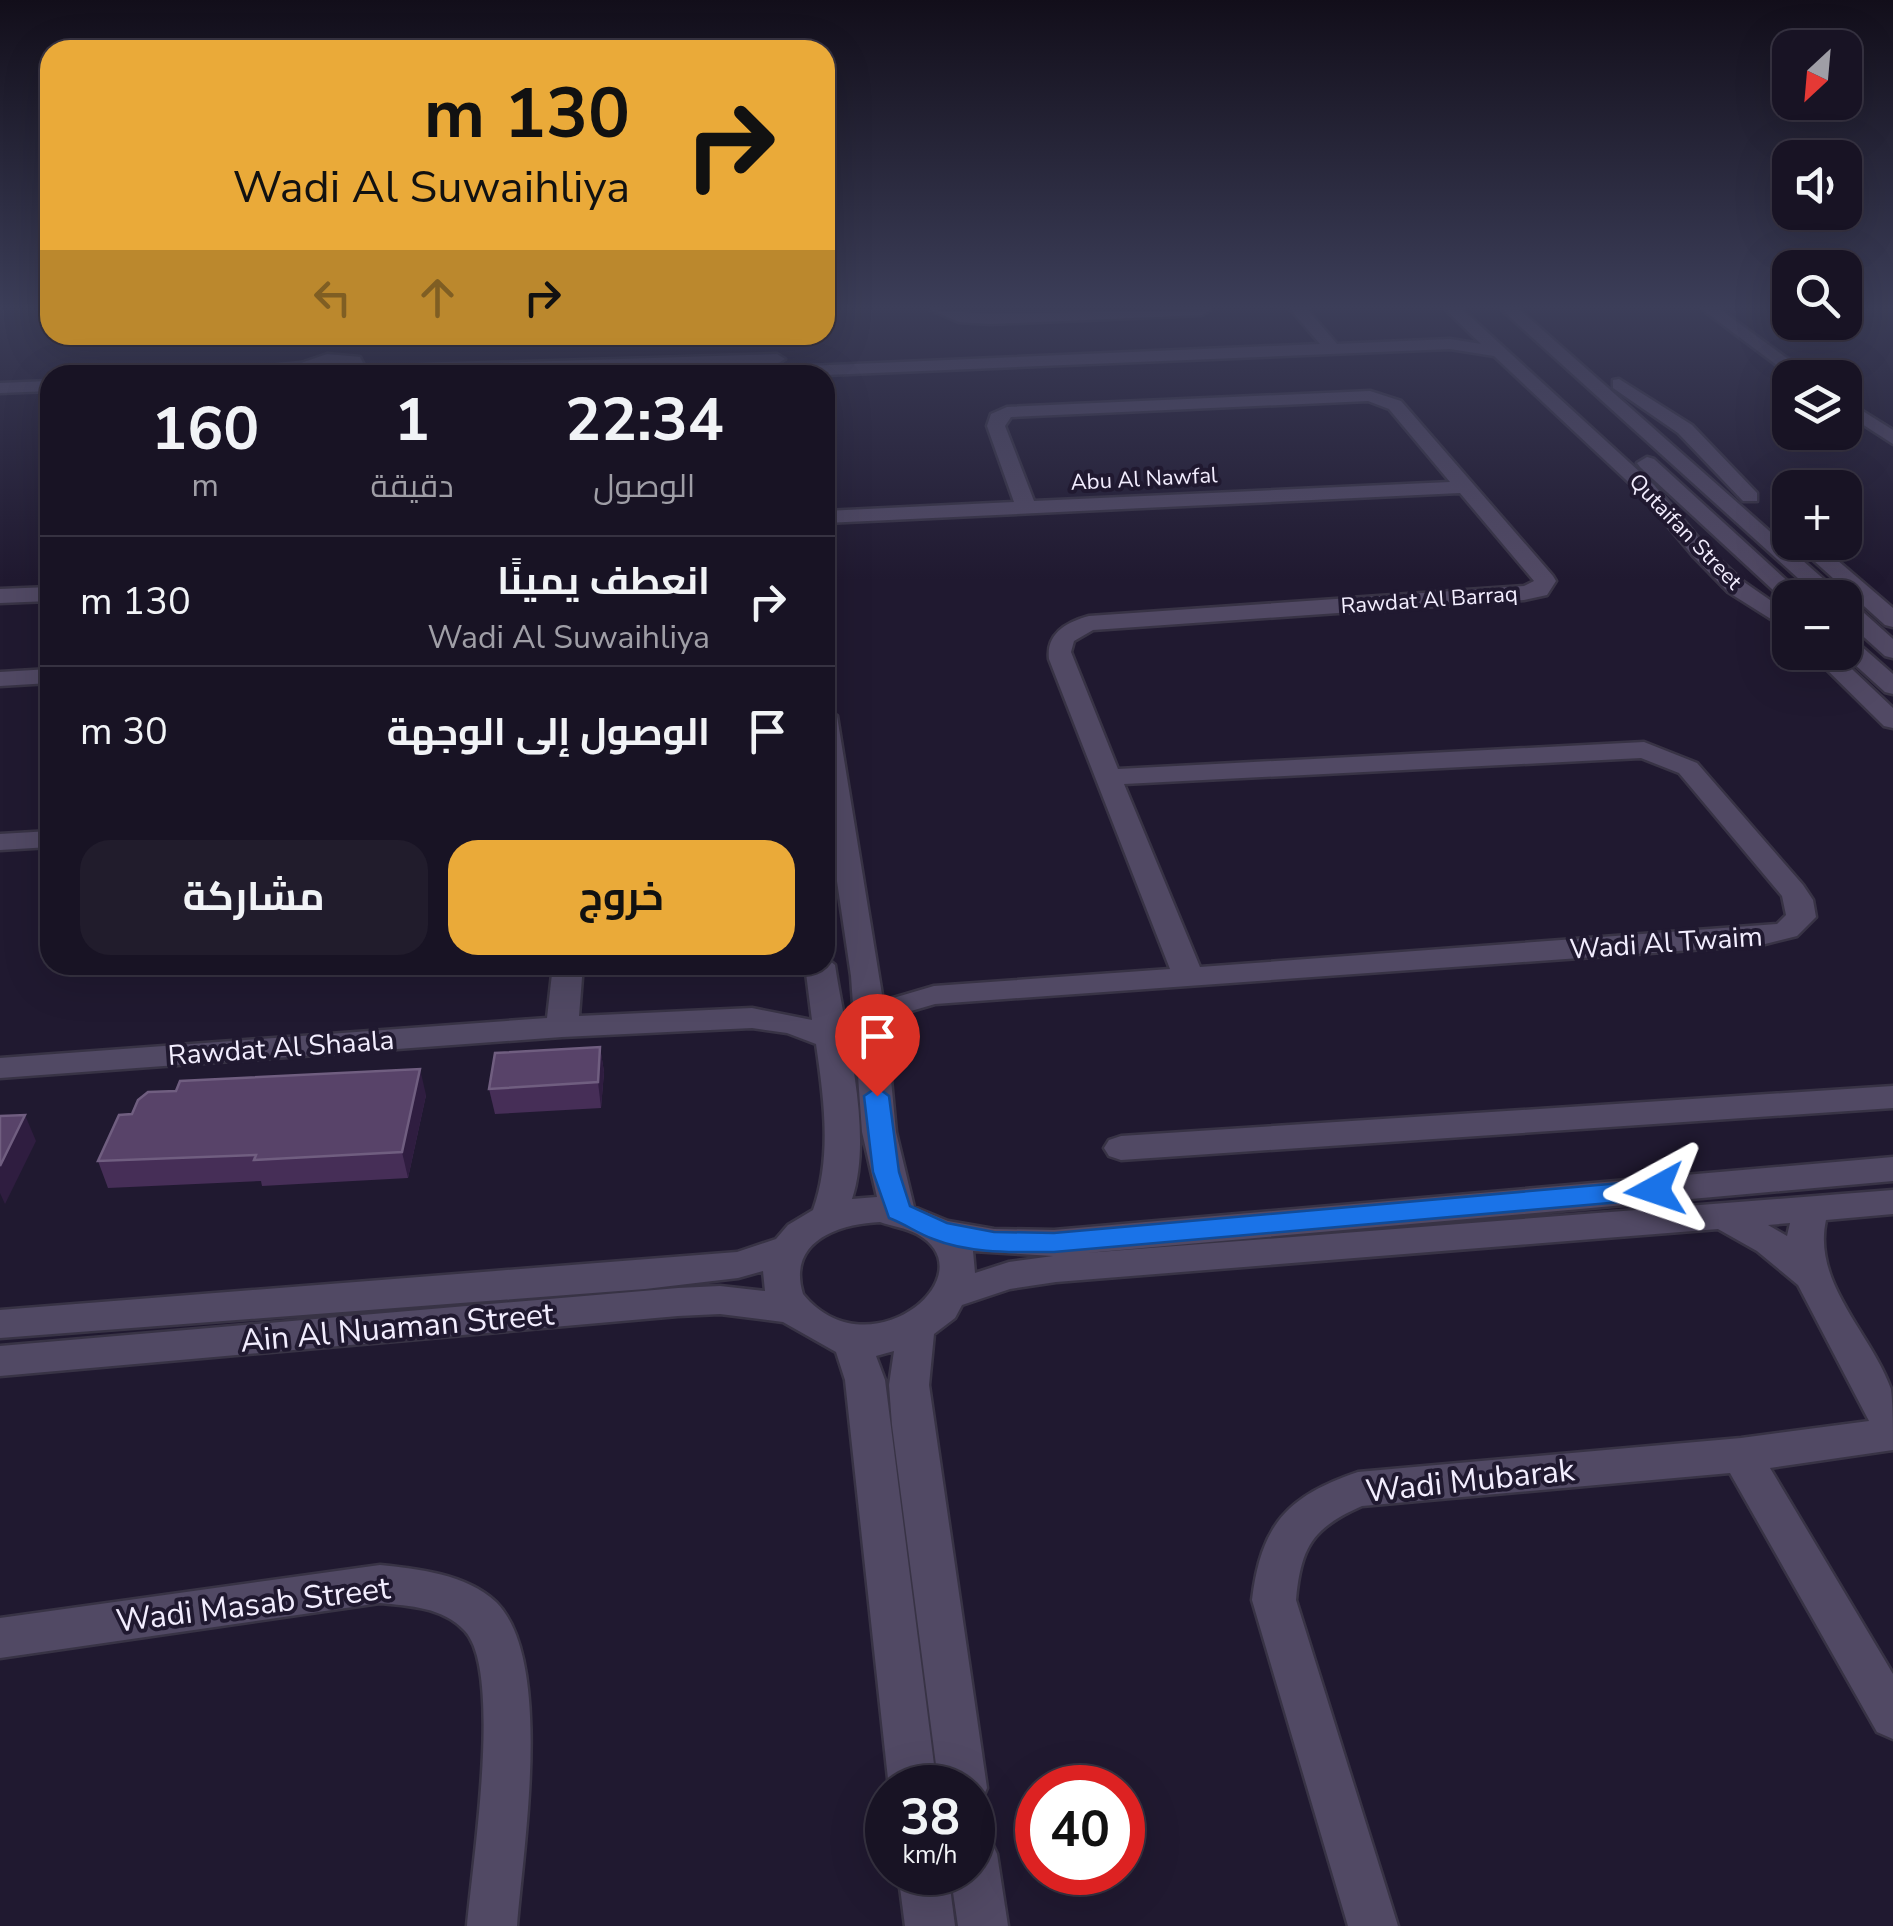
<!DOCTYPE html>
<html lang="ar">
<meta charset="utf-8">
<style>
body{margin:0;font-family:"Nunito Sans",Cairo,sans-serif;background:#211c2c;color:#f1f3f6;direction:rtl;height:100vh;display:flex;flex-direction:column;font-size:38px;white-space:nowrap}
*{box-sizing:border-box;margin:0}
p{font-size:32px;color:#9f9ea6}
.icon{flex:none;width:55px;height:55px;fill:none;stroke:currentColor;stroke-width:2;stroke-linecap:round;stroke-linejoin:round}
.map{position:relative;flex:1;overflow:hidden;direction:ltr}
.details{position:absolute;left:40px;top:365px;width:795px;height:610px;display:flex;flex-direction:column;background:#181324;border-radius:30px;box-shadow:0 10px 40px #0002,0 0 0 2px #363241;direction:rtl}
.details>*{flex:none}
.guide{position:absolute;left:40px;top:40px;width:795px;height:305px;border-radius:30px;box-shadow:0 10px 40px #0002,0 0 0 2px #363241;direction:rtl;background:#eaaa39;color:#111;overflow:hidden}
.needle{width:65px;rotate:206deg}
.fabs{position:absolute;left:1772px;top:30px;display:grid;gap:20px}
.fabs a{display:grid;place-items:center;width:90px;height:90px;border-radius:20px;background:#181324;box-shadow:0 10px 40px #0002,0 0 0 2px #363241;font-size:50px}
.speed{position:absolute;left:865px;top:1765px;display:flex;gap:20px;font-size:50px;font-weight:700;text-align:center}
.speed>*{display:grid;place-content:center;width:130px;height:130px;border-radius:50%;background:#181324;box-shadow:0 10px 40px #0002,0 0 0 2px #363241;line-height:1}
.speed small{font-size:25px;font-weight:400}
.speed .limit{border:15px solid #d22;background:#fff;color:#111}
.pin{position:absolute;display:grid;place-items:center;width:85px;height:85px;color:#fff;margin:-102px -42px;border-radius:50% 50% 50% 0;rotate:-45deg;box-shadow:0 0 10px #0007}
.pin .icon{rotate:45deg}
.me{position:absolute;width:110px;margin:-55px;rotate:265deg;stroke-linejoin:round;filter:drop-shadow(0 0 8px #0008)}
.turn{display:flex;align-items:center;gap:35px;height:210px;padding:0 40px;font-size:45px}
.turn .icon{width:130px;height:130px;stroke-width:2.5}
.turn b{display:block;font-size:70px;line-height:85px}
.lanes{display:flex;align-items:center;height:95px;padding:0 40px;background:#0003;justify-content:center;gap:50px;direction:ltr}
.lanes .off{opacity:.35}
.eta{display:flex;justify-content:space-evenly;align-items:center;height:170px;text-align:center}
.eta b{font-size:60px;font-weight:700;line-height:70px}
.primary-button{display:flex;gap:20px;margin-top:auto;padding:20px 40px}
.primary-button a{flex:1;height:115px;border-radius:30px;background:#eaaa39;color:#111;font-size:40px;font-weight:700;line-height:115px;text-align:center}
.primary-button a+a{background:#211c2c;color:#f1f3f6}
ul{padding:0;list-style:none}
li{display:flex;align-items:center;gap:30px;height:130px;padding:0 40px;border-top:2px solid #363241}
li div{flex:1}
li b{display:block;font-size:38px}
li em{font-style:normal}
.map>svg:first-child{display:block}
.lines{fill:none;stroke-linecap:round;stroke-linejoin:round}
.minor-casing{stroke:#383345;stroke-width:5}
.minor{fill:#514964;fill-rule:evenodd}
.wall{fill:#462e57}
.shaded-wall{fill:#2f1d40}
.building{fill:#584369;stroke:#705e80;stroke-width:2.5}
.route{fill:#1a73e8;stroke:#114b97;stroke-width:2.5}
.labels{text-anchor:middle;stroke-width:8;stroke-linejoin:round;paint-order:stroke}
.far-street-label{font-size:22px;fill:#f2edfe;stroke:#201930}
.street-label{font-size:28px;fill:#f2edfe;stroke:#201930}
.near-street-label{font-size:32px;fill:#f2edfe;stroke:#201930}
</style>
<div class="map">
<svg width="1893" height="1926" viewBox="0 0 1893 1926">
<rect width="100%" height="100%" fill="#201930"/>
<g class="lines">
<!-- minor casing -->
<g class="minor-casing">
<g id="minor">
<polygon points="931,310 991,314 1210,310 1202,315 991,324 959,322"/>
<polygon points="1291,310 1308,310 1337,344 1450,339 1481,344 1446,310 1463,310 1654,485 1707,548 1744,582 1790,614 1790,631 1728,592 1693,556 1640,493 1494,356 1450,349 825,375 752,373 761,368 1320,344"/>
<polygon points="1502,310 1520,310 1845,598 1820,598"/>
<polygon points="1703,310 1721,310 1814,378 1794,378"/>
<polygon points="327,354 360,357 365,367 777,354 785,359 777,364 339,375 347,366 329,364 316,369 321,375 221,375 230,370 301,363"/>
<polygon points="1619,379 1692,425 1757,493 1757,501 1743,501 1678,433 1613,388 1613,380"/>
<polygon points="50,381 50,391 0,393 0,383"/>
<path d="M1370,391l31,10 152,175 3,5 -9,14 -23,5 -431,30 -19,11 -3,11 47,117 526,-27 53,21 106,122 10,15 3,17 -19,19 -36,9 -826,59 -24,7 -25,16 10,105 18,75 34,14 46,8 60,1 839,-73v24l-807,72 807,-63v24l-67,6c-14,63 45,113 65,169 2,17 2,43 2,61l-123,18 123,206v65l-16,-7 -147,-259 -368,33c-50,22 -61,41 -66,94l102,326h-50l-96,-326c9,-75 35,-104 106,-128l383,-34 128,-17 -71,-136 -41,-34 -39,-22 -662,53 -46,7 -48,16 -7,13 -21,16 -5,51 58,403 -7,16 -8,3v-19h-33l-47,-363 -3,-40 5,-34 -18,5 9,24 52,408h-48l-44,-408 -9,-28 -53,-30 -63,-8 -42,2 -678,60v-30l678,-58 42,-2 45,5 -2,-20 -25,7 -93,11 -645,49v-28l737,-58 39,-13 12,-14 25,-15c19,-53 11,-111 3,-166l-29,-11 -35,-5 -190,9 -562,41v-20l547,-40 6,-53h30l-4,51 173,-8 60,12 -7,-55h20v-8l10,8c10,69 39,167 17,234l25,-2 -15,-65 -11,-156 -26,-176v-91l12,7 46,285 51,-15 236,-17 -121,-310c-3,-26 18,-37 40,-43l435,-30 10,-5 -74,-88 -635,30v-12l189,-9 -27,-76 4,-12 16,-7zM1368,401l21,8 61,73 -416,19 -29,-75 6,-9zM1641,758l38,15 103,123 4,19 -9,9 -577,43 -76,-183zM880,1222c11,4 26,6 37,12 73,40 -48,141 -114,60 -16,-52 34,-70 77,-72zM1790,1223l-3,13 -19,-11zM973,1251l80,5 -44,6 -34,11z"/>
<polygon points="1845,400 1893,430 1893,444 1845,413"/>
<polygon points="1647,457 1654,459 1806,598 1790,598 1787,603 1640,467 1637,463"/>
<polygon points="1793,542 1816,542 1893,608 1893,627 1885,625"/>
<polygon points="50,587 50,601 0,603 0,589"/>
<polygon points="1845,601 1853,603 1893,639 1893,658 1885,656 1845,620"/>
<polygon points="1845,637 1853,639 1893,674 1893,694 1885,692 1841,652 1845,652"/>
<polygon points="1809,652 1834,652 1893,708 1893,728 1884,726"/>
<polygon points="50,669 50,683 0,686 0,672"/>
<polygon points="50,831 50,847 0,850 0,834"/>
<polygon points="1893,1086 1893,1108 1121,1160 1109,1156 1104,1148 1109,1140 1121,1136"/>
<path d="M380,1565c38,4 86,9 116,37 58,58 27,246 21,324h-50c5,-59 36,-254 -2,-295 -22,-24 -55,-25 -85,-28l-380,55v-40z"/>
<polygon points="972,1830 989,1837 997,1854 1008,1926 958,1926 950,1872 972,1872"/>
<polygon points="898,1872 948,1872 955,1926 905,1926"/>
</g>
</g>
<!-- minor -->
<use href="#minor" class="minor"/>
</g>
<!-- wall -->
<g class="wall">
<polygon points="600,1047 604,1072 601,1108 495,1114 489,1089"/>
<polygon points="176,1091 426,1095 408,1178 262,1186 261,1181 108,1188 98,1161 132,1114"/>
</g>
<!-- shaded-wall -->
<g class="shaded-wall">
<polygon points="600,1047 604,1072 601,1108 598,1082"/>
<polygon points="420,1069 426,1095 408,1178 402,1152"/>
<polygon points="25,1115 36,1141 5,1204 0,1193 0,1166"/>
</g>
<!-- building -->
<g class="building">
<polygon points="600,1047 598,1082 489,1089 495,1053"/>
<polygon points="420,1069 402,1152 254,1160 256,1155 98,1161 119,1115 132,1114 138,1100 148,1092 176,1091 180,1081"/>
<polygon points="25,1115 0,1166 0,1116"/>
</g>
<!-- sky -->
<linearGradient id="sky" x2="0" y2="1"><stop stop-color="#120e1a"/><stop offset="0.53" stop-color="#3c3e59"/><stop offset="1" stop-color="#3c3e59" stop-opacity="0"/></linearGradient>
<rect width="1893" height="580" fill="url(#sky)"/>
<!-- route -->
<path class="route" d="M877,1087l12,9 10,76 11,34 37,17 47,9 60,1 601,-53 9,3 4,7 -4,6 -9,3 -601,53c-39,0 -84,2 -121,-13 -16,-6 -28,-15 -44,-21l-16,-46 -9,-76z"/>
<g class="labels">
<!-- far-street labels -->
<g class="far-street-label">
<text transform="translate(1144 478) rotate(-3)" y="8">Abu Al Nawfal</text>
<text transform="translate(1686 531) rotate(46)" y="8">Qutaifan Street</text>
<text transform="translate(1429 599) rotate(-4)" y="8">Rawdat Al Barraq</text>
</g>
<!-- street labels -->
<g class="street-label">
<text transform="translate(1666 942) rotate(-4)" y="10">Wadi Al Twaim</text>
<text transform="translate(281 1047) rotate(-4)" y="10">Rawdat Al Shaala</text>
</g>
<!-- near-street labels -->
<g class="near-street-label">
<text transform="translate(397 1327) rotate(-5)" y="11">Ain Al Nuaman Street</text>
<text transform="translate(1470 1480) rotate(-6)" y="11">Wadi Mubarak</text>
<text transform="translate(253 1604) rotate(-7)" y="11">Wadi Masab Street</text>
</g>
</g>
</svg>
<div class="fabs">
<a><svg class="needle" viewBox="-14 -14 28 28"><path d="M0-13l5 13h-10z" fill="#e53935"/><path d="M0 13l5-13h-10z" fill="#9f9ea6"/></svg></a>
<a><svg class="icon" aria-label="sound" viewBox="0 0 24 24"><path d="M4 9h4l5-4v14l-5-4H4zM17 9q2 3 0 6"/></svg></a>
<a><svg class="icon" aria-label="search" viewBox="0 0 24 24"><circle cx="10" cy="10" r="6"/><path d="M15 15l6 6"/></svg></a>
<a><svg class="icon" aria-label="layers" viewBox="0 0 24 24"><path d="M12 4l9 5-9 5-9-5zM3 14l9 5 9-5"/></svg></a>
<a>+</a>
<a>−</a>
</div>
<div class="speed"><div>38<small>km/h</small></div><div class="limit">40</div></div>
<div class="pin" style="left:877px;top:1096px;background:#d93025"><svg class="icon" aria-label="arrive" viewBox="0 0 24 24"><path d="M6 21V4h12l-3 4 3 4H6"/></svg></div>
<svg class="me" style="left:1655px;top:1190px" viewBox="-20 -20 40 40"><path d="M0-17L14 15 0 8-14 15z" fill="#1a73e8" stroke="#fff" stroke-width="4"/></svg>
<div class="guide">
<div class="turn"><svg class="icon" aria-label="right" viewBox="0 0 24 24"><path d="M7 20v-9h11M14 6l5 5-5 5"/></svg><div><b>130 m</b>Wadi Al Suwaihliya</div></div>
<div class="lanes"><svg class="icon off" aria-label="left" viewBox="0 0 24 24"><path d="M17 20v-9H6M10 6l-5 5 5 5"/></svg><svg class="icon off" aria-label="ahead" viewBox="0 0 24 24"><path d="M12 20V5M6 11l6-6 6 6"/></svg><svg class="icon" aria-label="right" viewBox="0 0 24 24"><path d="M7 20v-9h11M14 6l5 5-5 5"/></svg></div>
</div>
<section class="details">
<div class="eta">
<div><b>22:34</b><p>الوصول</p></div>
<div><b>1</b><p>دقيقة</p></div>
<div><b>160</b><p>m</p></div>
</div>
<ul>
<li><svg class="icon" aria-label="right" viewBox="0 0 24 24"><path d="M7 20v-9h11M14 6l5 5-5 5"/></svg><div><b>انعطف يمينًا</b><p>Wadi Al Suwaihliya</p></div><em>130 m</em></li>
<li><svg class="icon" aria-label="arrive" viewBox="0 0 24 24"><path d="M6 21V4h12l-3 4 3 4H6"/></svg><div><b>الوصول إلى الوجهة</b></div><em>30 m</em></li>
</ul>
<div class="primary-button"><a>خروج</a><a>مشاركة</a></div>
</section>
</div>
